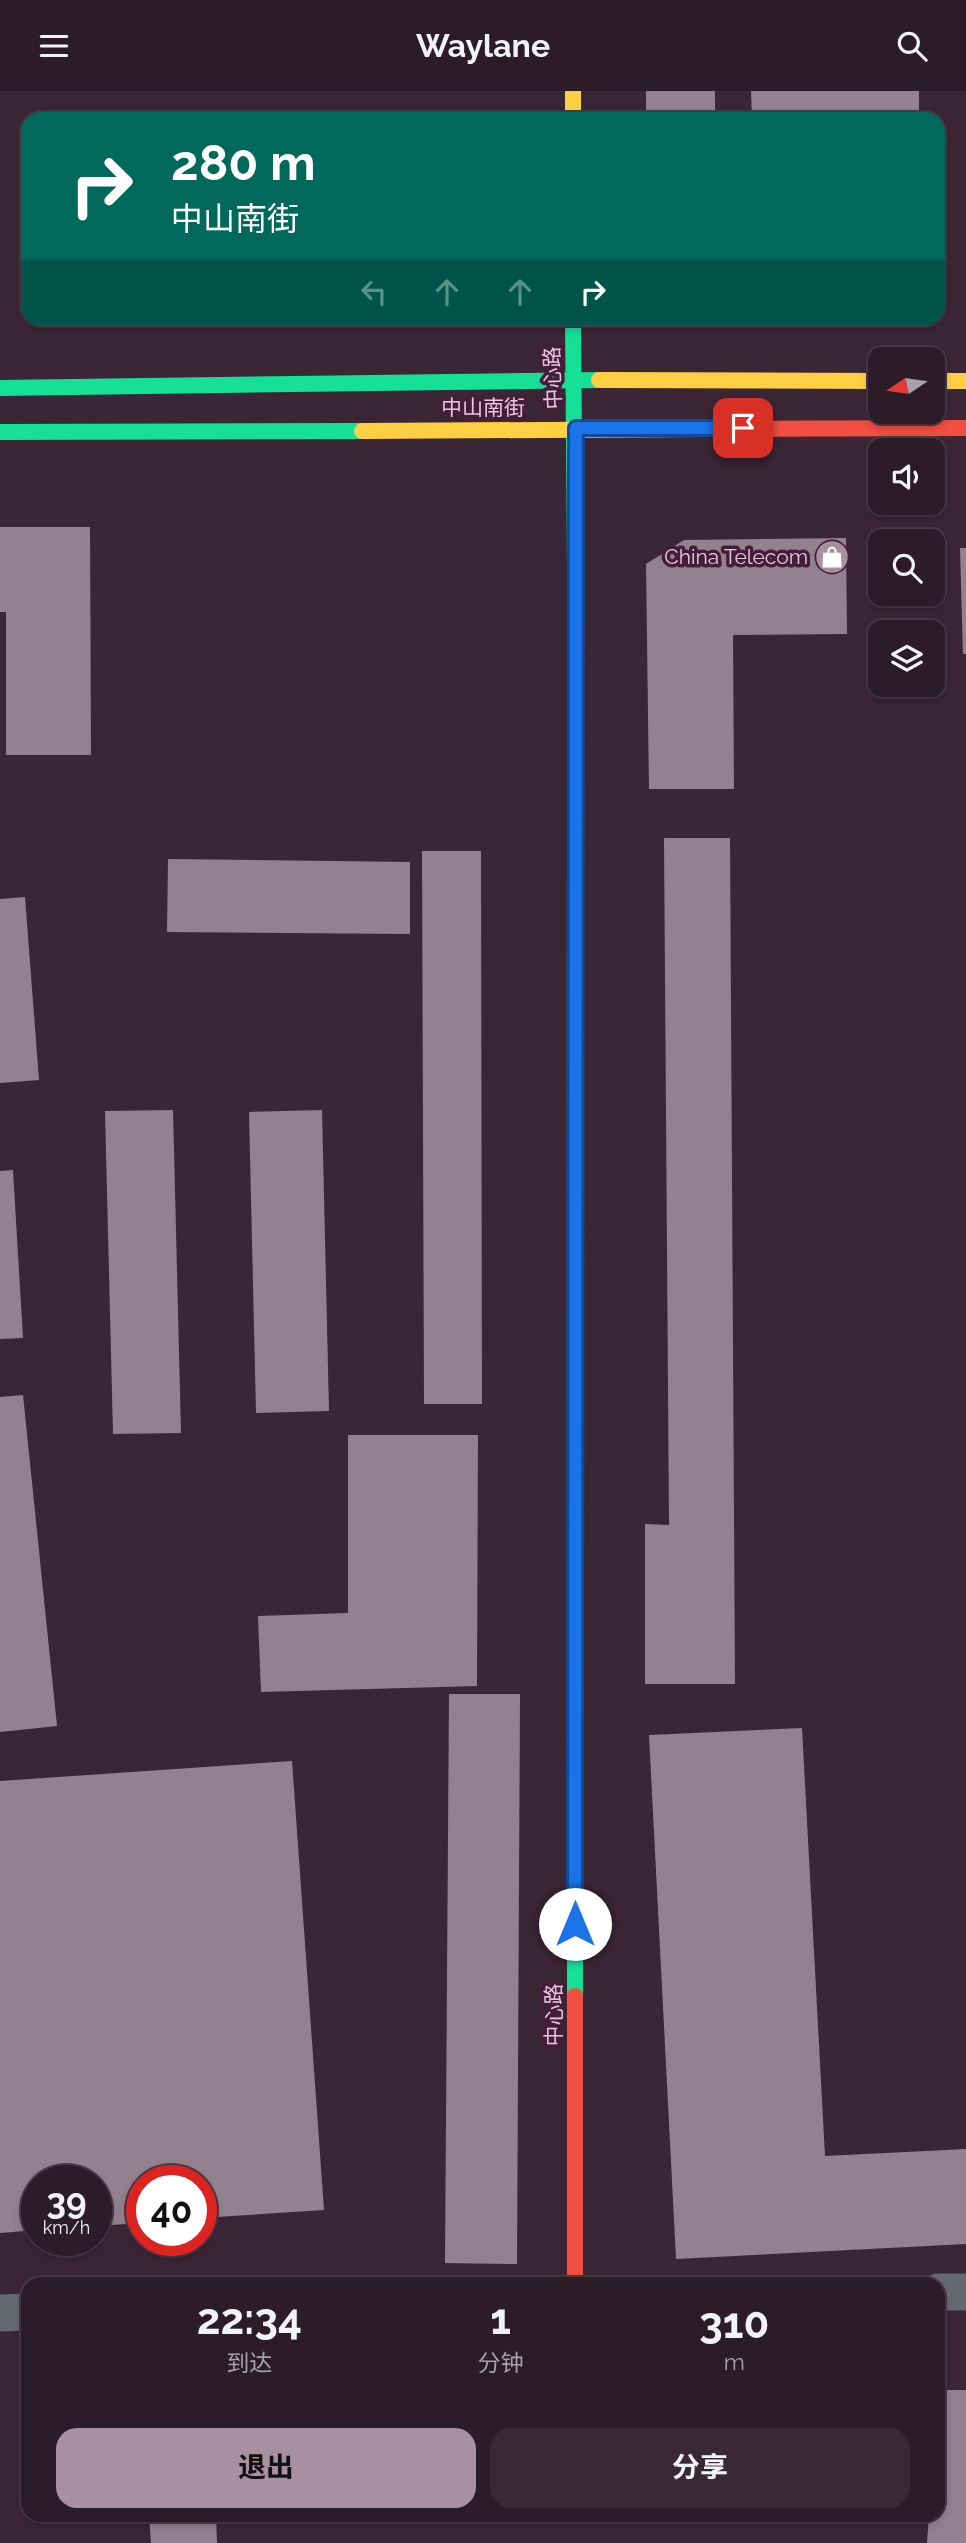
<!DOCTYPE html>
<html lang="zh">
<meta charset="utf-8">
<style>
body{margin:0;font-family:Raleway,"Noto Sans SC",sans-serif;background:#382934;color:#f1f3f6;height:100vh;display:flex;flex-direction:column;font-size:26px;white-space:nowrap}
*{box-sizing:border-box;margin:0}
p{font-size:23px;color:#a6a1a8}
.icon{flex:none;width:38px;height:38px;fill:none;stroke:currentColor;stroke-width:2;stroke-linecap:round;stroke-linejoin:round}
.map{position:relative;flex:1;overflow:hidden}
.panel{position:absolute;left:21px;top:2186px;width:924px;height:245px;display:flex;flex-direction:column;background:#2c1c28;border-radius:21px;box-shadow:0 4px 10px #0003,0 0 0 2px #483a45}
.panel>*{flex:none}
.hud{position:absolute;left:21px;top:21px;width:924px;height:214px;border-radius:21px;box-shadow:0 4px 10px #0003,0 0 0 2px #483a45;background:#00695c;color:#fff;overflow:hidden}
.needle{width:46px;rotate:257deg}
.controls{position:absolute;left:868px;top:256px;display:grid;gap:14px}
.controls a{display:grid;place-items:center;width:77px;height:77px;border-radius:14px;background:#2c1c28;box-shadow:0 4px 10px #0003,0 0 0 2px #483a45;font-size:35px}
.speed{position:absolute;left:21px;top:2074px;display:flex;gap:14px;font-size:35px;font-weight:700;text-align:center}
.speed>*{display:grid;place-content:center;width:91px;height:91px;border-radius:50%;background:#2c1c28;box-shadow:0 4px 10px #0003,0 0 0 2px #483a45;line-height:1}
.speed small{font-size:18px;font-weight:400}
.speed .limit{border:10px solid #d22;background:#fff;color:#111}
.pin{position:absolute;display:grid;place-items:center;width:60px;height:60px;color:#fff;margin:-30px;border-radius:14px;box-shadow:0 4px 10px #0006}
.me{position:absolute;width:77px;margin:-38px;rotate:0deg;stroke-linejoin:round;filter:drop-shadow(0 0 5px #0008)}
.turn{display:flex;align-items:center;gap:24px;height:147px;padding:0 35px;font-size:32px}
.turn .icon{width:91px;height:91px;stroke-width:2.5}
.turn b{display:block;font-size:49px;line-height:60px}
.lanes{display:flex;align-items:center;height:66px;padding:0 35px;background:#0003;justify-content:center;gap:35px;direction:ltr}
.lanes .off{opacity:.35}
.eta{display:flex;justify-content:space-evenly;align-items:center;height:119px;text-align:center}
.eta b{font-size:42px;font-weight:700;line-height:49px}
.primary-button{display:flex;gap:14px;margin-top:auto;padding:14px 35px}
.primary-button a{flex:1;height:80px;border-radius:21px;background:#a890a1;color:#111;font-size:28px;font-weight:700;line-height:80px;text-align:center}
.primary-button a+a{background:#382934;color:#f1f3f6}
header{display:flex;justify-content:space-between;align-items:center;height:91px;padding:0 35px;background:#2c1c28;font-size:32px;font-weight:700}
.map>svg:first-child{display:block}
.building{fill:#94818f}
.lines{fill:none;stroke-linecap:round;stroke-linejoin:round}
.street{stroke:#65696e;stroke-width:37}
.fast{stroke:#16e098;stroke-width:16}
.slow{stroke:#ffcf43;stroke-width:16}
.jam{stroke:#f24e42;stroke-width:16}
.route-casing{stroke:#114b97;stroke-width:18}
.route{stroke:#1a73e8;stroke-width:12}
.labels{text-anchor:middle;stroke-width:7;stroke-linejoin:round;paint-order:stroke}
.street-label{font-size:21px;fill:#e3c9db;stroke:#441d3a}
.poi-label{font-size:21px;fill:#e3c9db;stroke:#441d3a;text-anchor:end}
</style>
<header><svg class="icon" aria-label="menu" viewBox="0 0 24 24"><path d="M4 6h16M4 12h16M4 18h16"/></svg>Waylane<svg class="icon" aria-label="search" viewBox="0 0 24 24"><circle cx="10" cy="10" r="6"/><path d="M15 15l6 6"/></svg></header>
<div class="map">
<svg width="966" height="2452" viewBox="0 0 966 2452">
<rect width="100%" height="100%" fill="#3b2636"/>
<!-- building -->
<g class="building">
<rect x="646" y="0" width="69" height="28"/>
<polygon points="751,0 919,0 919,28 752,28"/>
<polygon points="0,436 90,436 91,664 6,664 6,521 0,521"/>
<polygon points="846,447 847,543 733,544 734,698 649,698 646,473 684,449"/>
<polygon points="960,457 966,457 966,563 963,563"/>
<polygon points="664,747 730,747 735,1593 645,1593 645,1433 669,1434"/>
<polygon points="422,760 481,760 482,1313 424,1313"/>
<polygon points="168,768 410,771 410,843 167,841"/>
<polygon points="25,806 39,989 0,992 0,808"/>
<polygon points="173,1019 181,1342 113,1343 105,1020"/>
<polygon points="322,1019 329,1320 256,1322 249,1021"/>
<polygon points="13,1079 23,1247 0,1248 0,1080"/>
<polygon points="23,1304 57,1635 0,1641 0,1306"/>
<polygon points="348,1344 478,1344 477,1595 261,1601 258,1525 348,1522"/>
<polygon points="449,1603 520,1603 517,2173 445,2172"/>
<polygon points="802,1637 825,2065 966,2058 966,2153 676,2168 649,1644"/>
<polygon points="292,1670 324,2119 201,2127 201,2090 142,2090 142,2132 96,2135 96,2090 37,2090 37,2139 0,2142 0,1690"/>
<polygon points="938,2299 966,2299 966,2452 927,2452 929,2424 938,2424"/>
<polygon points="149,2424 216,2424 217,2452 151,2452"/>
</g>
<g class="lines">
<!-- street -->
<g class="street">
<polyline points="938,2201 966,2201"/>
<polyline points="0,2222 28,2221"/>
</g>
<!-- fast -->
<g class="fast">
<polyline points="573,228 576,598"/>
<polyline points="0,297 599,289"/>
<polyline points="0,341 362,340"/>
<polyline points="575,1905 575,1431"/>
</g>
<!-- slow -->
<g class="slow">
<polyline points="573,0 573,28"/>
<polyline points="599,289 880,290"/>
<polyline points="933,290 966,290"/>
<polyline points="362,340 699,338"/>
<polyline points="576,1181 576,598"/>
</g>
<!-- jam -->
<g class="jam">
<polyline points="699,338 966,337"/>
<polyline points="575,1431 576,1181"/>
<polyline points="575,2193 575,1905"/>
</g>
</g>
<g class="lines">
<!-- route casing -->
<g class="route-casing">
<polyline id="route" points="575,1833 576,337 743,337"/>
</g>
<!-- route -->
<use href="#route" class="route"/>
</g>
<!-- icons -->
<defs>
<g id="shop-disc" transform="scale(1.75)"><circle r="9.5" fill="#a890a1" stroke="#441d3a"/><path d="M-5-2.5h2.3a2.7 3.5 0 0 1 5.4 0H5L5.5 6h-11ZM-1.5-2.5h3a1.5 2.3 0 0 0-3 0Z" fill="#fff"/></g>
</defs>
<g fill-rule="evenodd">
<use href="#shop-disc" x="832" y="466"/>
</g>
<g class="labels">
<!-- street labels -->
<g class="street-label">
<text transform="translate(553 287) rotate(-92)" y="7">中心路</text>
<text x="483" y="324">中山南街</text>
<text transform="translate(554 1924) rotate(-90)" y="7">中心路</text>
</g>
<!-- poi labels -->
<g class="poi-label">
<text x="808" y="473">China Telecom</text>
</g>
</g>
</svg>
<div class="controls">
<a><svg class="needle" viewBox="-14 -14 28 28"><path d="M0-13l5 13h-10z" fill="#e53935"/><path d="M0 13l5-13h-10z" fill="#a6a1a8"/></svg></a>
<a><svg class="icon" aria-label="sound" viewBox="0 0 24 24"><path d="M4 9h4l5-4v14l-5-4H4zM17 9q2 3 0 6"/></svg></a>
<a><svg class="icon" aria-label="search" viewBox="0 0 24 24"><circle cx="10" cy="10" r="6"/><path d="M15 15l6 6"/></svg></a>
<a><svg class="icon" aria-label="layers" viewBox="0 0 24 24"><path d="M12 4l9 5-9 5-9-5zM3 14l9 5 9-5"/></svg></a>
</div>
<div class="speed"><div>39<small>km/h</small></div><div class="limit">40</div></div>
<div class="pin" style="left:743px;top:337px;background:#d93025"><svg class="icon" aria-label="arrive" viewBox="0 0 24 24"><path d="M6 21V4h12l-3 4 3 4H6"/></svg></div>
<svg class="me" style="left:575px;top:1833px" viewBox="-20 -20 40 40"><circle r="19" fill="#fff"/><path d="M0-13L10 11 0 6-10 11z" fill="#1a73e8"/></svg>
<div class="hud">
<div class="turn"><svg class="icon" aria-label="right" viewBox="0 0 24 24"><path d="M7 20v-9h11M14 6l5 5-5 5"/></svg><div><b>280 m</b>中山南街</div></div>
<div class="lanes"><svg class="icon off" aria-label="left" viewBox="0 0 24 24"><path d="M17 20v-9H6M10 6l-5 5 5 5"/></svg><svg class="icon off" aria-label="ahead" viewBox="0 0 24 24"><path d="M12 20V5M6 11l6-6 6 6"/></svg><svg class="icon off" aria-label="ahead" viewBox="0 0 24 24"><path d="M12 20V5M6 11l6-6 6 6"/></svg><svg class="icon" aria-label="right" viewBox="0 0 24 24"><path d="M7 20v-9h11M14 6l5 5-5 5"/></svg></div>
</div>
<section class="panel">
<div class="eta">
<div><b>22:34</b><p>到达</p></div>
<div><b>1</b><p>分钟</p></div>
<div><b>310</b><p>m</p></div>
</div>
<div class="primary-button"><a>退出</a><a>分享</a></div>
</section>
</div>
